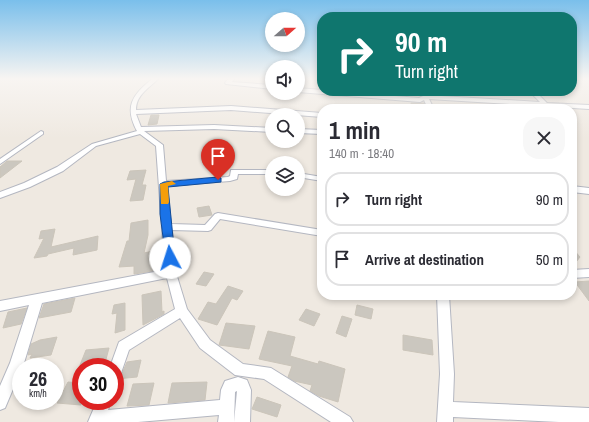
<!DOCTYPE html>
<meta charset="utf-8">
<style>
body{margin:0;font-family:"Archivo Narrow",sans-serif;background:#f7f7f7;color:#2b2b33;height:100vh;display:flex;flex-direction:column;font-size:15px;white-space:nowrap}
*{box-sizing:border-box;margin:0}
p{font-size:13px;color:#7c7c81}
.icon{flex:none;width:22px;height:22px;fill:none;stroke:currentColor;stroke-width:2;stroke-linecap:round;stroke-linejoin:round}
.map{position:relative;flex:1;overflow:hidden}
.drawer{position:absolute;left:317px;top:104px;width:260px;height:196px;display:flex;flex-direction:column;background:#fff;border-radius:16px;box-shadow:0 2px 6px #0003}
.drawer>*{flex:none}
.top-card{position:absolute;left:317px;top:12px;width:260px;height:84px;border-radius:16px;box-shadow:0 2px 6px #0003;background:#0f766e;color:#fff;overflow:hidden}
.needle{width:26px;rotate:70deg}
.buttons{position:absolute;left:265px;top:12px;display:grid;gap:8px}
.buttons a{display:grid;place-items:center;width:40px;height:40px;border-radius:50%;background:#fff;box-shadow:0 2px 6px #0003;font-size:20px}
.speed{position:absolute;left:12px;top:358px;display:flex;gap:8px;font-size:20px;font-weight:700;text-align:center}
.speed>*{display:grid;place-content:center;width:52px;height:52px;border-radius:50%;background:#fff;box-shadow:0 2px 6px #0003;line-height:1}
.speed small{font-size:10px;font-weight:400}
.speed .limit{border:6px solid #d22;background:#fff;color:#111}
.pin{position:absolute;display:grid;place-items:center;width:34px;height:34px;color:#fff;margin:-41px -17px;border-radius:50% 50% 50% 0;rotate:-45deg;box-shadow:0 0 4px #0007}
.pin .icon{rotate:45deg}
.me{position:absolute;width:44px;margin:-22px;rotate:355deg;stroke-linejoin:round;filter:drop-shadow(0 0 3px #0008)}
.turn{display:flex;align-items:center;gap:14px;height:84px;padding:0 12px;font-size:18px}
.turn .icon{width:52px;height:52px;stroke-width:2.5}
.turn b{display:block;font-size:28px;line-height:34px}
.round{display:grid;place-items:center;flex:none;width:42px;height:42px;border-radius:16px;background:#f7f7f7}
.head{display:flex;align-items:center;justify-content:space-between;height:68px;padding:0 12px}
h1{font-size:24px;font-weight:700;line-height:30px}
ul{padding:0;list-style:none}
li{display:flex;align-items:center;gap:12px;height:54px;margin:0 8px 6px;padding:0 4px;border:2px solid #e1e1e2;border-radius:16px}
li div{flex:1}
li b{display:block;font-size:15px}
li em{font-style:normal}
.map>svg:first-child{display:block}
.building{fill:#cbc7bf;stroke:#cbc5ba}
.lines{fill:none;stroke-linecap:round;stroke-linejoin:round}
.street-casing{stroke:#b4b7c1;stroke-width:2}
.street{fill:#fff;fill-rule:evenodd}
.route{fill:#1a73e8;stroke:#114b97}
.slow{fill:#f59e0b}
</style>
<div class="map">
<svg width="589" height="422" viewBox="0 0 589 422">
<rect width="100%" height="100%" fill="#efe9e1"/>
<!-- building -->
<g class="building">
<polygon points="411,103 424,103 426,109 412,109"/>
<polygon points="151,115 159,115 157,124 148,125"/>
<polygon points="7,161 22,161 0,178 0,167"/>
<polygon points="146,170 142,185 146,185 143,200 130,201 136,179 127,180 130,171"/>
<polygon points="209,206 212,215 199,217 197,208"/>
<polygon points="148,220 148,235 144,253 153,251 154,271 134,274 134,266 119,267 127,241 129,241 131,223"/>
<polygon points="55,229 51,247 98,236 97,250 73,255 74,248 48,254 47,256 34,258 44,238 39,239 41,231"/>
<polygon points="572,248 580,257 572,267"/>
<polygon points="204,272 214,274 206,286 196,284"/>
<polygon points="589,281 589,301 575,282"/>
<polygon points="228,286 243,291 237,300 232,298 217,325 198,319 208,302 216,304"/>
<polygon points="161,291 162,312 164,311 164,314 143,325 142,295"/>
<polygon points="75,298 71,312 39,318 44,304"/>
<polygon points="125,303 125,330 115,333 117,313 112,314 114,305"/>
<polygon points="357,305 373,309 371,319 355,315"/>
<polygon points="27,308 21,324 3,328 8,312"/>
<polygon points="306,309 320,314 314,326 299,320"/>
<polygon points="342,316 352,319 346,337 336,333"/>
<polygon points="226,323 255,326 249,349 219,345"/>
<polygon points="268,331 295,337 290,356 318,364 319,361 345,369 338,402 319,396 310,391 312,385 294,381 288,377 292,366 259,359"/>
<polygon points="403,335 432,340 433,355 403,350"/>
<polygon points="57,337 51,355 30,358 32,354 28,355 31,344 40,340"/>
<polygon points="109,348 105,363 80,365 86,350"/>
<polygon points="141,360 137,377 116,379 121,376 127,362"/>
<polygon points="68,382 81,383 81,405 57,403"/>
<polygon points="207,382 205,400 168,403 172,383"/>
<polygon points="154,383 149,405 127,406 133,384"/>
<polygon points="257,397 281,405 277,417 252,409"/>
</g>
<g class="lines">
<!-- street casing -->
<g class="street-casing">
<g id="street">
<path d="M152,79h6c-10,10 -22,16 -22,31l95,-4 91,7v4l-91,-7 -95,4 5,13 73,-2 58,3v4l-58,-3 -70,2 19,14 3,36 62,-4 2,-1 1,-6h41v4h-34l-1,5 -7,2 -63,5 4,38 34,1 10,-11 3,-1 104,17v6l-102,-17 -9,11 -3,1 -36,-1 4,43 11,36 23,31 33,24 28,4 79,49 3,5h-22l-67,-43 -29,-4 -35,-27 -20,-30 -51,32 -9,26 -5,1v-10h-5l9,-25 56,-33 -8,-31 -125,25 -18,60 -19,45 -5,2v-24l10,-23 19,-58 -29,6v-10l165,-31 -9,-124 -16,-12 -44,12 -33,25 -33,16 -30,11v-6l24,-9 33,-16 35,-23 45,-13c-13,-24 -5,-36 15,-52z"/>
<polygon points="228,79 234,79 232,82 272,85 272,89 226,84 225,83"/>
<polygon points="298,88 419,98 425,95 540,102 529,91 535,91 547,103 589,105 589,109 429,99 434,109 428,109 424,100 420,102 298,92"/>
<polygon points="298,129 322,130 322,134 298,133"/>
<polygon points="41,131 43,132 43,134 0,164 0,159"/>
<polygon points="298,173 322,177 322,181 298,177"/>
<polygon points="572,186 589,188 589,194 572,192"/>
<polygon points="589,269 589,277 572,278 572,270"/>
<polygon points="437,295 449,295 454,374 453,402 589,408 589,422 559,422 453,417 453,422 437,422 440,374"/>
<polygon points="238,377 247,380 251,390 250,422 234,422 237,391 235,392 234,422 218,422 219,415 138,422 88,422 97,401 111,401 108,410 220,400 221,390 225,381"/>
</g>
</g>
<!-- street -->
<use href="#street" class="street"/>
</g>
<!-- sky -->
<linearGradient id="sky" x2="0" y2="1"><stop stop-color="#7abfeb"/><stop offset="0.57" stop-color="#f8f5f2"/><stop offset="1" stop-color="#f8f5f2" stop-opacity="0"/></linearGradient>
<rect width="589" height="138" fill="url(#sky)"/>
<!-- route -->
<polygon class="route" points="218,177 221,178 221,182 168,187 175,258 170,261 166,260 160,214 160,184 164,182"/>
<!-- slow -->
<polygon class="slow" points="172,181 176,184 168,186 169,202 168,204 161,204 160,184"/>
</svg>
<div class="buttons">
<a><svg class="needle" viewBox="-14 -14 28 28"><path d="M0-13l5 13h-10z" fill="#e53935"/><path d="M0 13l5-13h-10z" fill="#7c7c81"/></svg></a>
<a><svg class="icon" aria-label="sound" viewBox="0 0 24 24"><path d="M4 9h4l5-4v14l-5-4H4zM17 9q2 3 0 6"/></svg></a>
<a><svg class="icon" aria-label="search" viewBox="0 0 24 24"><circle cx="10" cy="10" r="6"/><path d="M15 15l6 6"/></svg></a>
<a><svg class="icon" aria-label="layers" viewBox="0 0 24 24"><path d="M12 4l9 5-9 5-9-5zM3 14l9 5 9-5"/></svg></a>
</div>
<div class="speed"><div>26<small>km/h</small></div><div class="limit">30</div></div>
<div class="pin" style="left:218px;top:180px;background:#d93025"><svg class="icon" aria-label="arrive" viewBox="0 0 24 24"><path d="M6 21V4h12l-3 4 3 4H6"/></svg></div>
<svg class="me" style="left:170px;top:258px" viewBox="-20 -20 40 40"><circle r="19" fill="#fff"/><path d="M0-13L10 11 0 6-10 11z" fill="#1a73e8"/></svg>
<div class="top-card">
<div class="turn"><svg class="icon" aria-label="right" viewBox="0 0 24 24"><path d="M7 20v-9h11M14 6l5 5-5 5"/></svg><div><b>90 m</b>Turn right</div></div>
</div>
<section class="drawer">
<div class="head"><div><h1>1 min</h1><p>140 m · 18:40</p></div><a class="round"><svg class="icon" aria-label="close" viewBox="0 0 24 24"><path d="M6 6l12 12M18 6L6 18"/></svg></a></div>
<ul>
<li><svg class="icon" aria-label="right" viewBox="0 0 24 24"><path d="M7 20v-9h11M14 6l5 5-5 5"/></svg><div><b>Turn right</b></div><em>90 m</em></li>
<li><svg class="icon" aria-label="arrive" viewBox="0 0 24 24"><path d="M6 21V4h12l-3 4 3 4H6"/></svg><div><b>Arrive at destination</b></div><em>50 m</em></li>
</ul>
</section>
</div>
